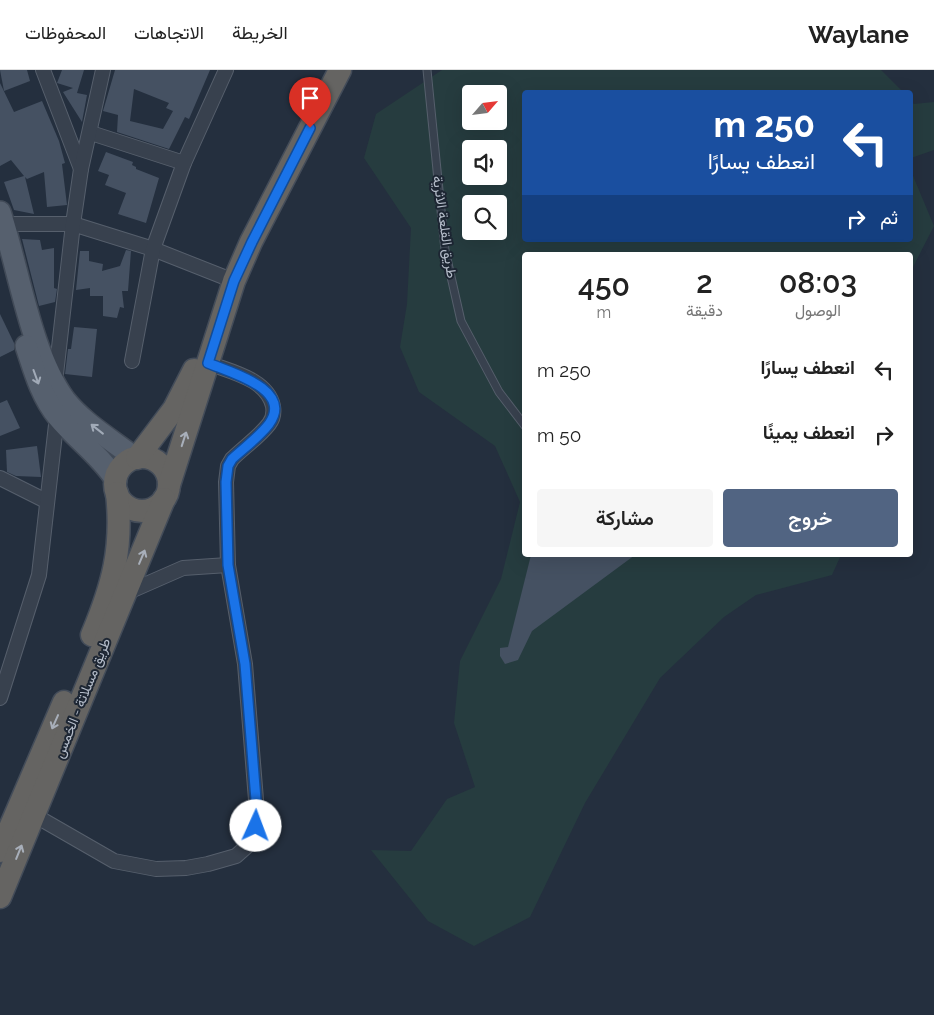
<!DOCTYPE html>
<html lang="ar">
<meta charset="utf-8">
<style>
body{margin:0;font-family:Raleway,Vazirmatn,sans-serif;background:#f6f6f6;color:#222;direction:rtl;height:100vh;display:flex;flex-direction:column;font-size:19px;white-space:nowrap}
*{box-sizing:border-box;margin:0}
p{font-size:16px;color:#767676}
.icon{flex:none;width:28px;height:28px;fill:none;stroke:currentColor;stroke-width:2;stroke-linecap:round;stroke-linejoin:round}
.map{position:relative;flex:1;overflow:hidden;direction:ltr}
.drawer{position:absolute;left:522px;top:182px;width:391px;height:305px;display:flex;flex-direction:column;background:#fff;border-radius:5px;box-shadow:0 5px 20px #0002;direction:rtl}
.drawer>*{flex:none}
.guide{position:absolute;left:522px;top:20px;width:391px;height:152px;border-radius:5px;box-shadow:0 5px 20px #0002;direction:rtl;background:#1a4fa0;color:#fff;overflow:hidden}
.needle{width:32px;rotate:62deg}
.tools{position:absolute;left:462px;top:15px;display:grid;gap:10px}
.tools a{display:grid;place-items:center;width:45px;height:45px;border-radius:5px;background:#fff;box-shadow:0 5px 20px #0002;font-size:25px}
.pin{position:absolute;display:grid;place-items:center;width:42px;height:42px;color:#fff;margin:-51px -21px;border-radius:50% 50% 50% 0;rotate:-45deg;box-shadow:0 0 5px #0007}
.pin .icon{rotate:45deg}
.me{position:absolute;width:55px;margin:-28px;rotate:2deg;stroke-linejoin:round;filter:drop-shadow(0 0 4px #0008)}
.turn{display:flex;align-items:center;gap:18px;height:105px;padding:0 15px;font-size:22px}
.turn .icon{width:65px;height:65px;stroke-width:2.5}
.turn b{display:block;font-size:35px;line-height:42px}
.then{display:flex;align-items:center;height:48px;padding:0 15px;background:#0003;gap:10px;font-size:19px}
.eta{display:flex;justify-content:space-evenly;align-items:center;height:85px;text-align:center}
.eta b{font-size:30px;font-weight:600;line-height:35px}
.primary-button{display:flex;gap:10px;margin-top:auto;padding:10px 15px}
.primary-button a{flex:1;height:58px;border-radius:5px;background:#516482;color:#fff;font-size:20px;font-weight:600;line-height:58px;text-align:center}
.primary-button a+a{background:#f6f6f6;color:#222}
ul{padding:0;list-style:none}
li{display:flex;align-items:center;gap:15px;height:65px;padding:0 15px}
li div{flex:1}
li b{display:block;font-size:19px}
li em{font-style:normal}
header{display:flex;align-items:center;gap:30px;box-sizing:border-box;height:70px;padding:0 25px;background:#fff;border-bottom:1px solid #e0e0e0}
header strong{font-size:24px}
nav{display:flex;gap:28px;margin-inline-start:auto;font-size:18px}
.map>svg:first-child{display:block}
.green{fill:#263c3f;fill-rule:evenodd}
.building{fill:#455162;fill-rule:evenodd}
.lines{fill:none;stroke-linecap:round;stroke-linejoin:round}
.service-casing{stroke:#565f6c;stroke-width:9}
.minor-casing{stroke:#565f6c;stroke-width:16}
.primary-casing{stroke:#414a57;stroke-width:24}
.trunk-casing{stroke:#434c59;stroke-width:25}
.service{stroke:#38414e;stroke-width:7}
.minor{stroke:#38414e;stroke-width:14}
.primary{stroke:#56606e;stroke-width:21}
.trunk{stroke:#656462;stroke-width:22}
.oneway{stroke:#a1aab7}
.oneway2{stroke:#a8afba}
.route-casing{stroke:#114b97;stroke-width:12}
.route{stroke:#1a73e8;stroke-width:9}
.labels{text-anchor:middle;stroke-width:4;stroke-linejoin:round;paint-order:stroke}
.street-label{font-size:14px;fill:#b4bcc9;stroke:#1d2633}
</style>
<header>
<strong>Waylane</strong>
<nav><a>الخريطة</a><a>الاتجاهات</a><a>المحفوظات</a></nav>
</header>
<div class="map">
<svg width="934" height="945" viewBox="0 0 934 945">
<rect width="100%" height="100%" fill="#242f3e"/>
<!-- green -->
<g class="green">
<path d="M442,0h439l22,22h-378v148h386v-69l23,55 -23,45v-16h-386v300h316l-9,20 -76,20 -32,22 -64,61 -75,125 -55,114 -56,29 -46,-25 -57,-71 40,1 36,-52 28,-12 -21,-64 6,-62 41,-82 19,-77 -25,-56 -76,-54 -19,-45 7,-43 4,-76 -47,-70 12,-44zM471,24h28v27h-28zM471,79h28v27h-28zM471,134h28v27h-28z"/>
<polygon points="911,31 914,34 934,32 934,80 911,88"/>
</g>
<!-- building -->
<g class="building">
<polygon points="0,0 27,0 30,11 4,21"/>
<polygon points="62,0 84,0 77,23 87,25 82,52 63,22 73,18 57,13"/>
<path d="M115,0h95l-21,49 -4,-2 -16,32 -52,-17 1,-17 -15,-4zM134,19l35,14 -3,5 7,3 -10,18 -33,-8z"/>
<polygon points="0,13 14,42 42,31 59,71 65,93 62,94 67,135 47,137 44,102 27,109 25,107 34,144 14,140 4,112 24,106 11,90 0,96"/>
<polygon points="106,82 133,92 132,95 136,97 136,99 159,108 146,153 118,144 126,123 105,115 109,105 98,101"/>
<polygon points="22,169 40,170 42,180 54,178 54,218 57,219 55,232 39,236"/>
<polygon points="126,180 131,181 128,221 122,221 124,238 120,237 117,248 103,246 103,226 90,226 90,218 76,220 80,181 89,181 89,191 103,194 102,201 120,196"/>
<polygon points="0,244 14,273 14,280 0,287"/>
<polygon points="74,257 97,259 92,307 65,304 68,279 71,279"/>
<polygon points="7,330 20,358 0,366 0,333"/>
<polygon points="37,376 41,407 16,406 7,402 6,380"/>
<polygon points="531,485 635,485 532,561 518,590 505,594 500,586 500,578 508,577"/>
</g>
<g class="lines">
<!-- service casing -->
<g class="service-casing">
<polyline id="service" points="427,0 445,180 461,251 499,322 525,356"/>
</g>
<!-- minor casing -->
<g class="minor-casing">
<g id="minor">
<polyline points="43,0 81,99"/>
<polyline points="91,63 184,93"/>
<polyline points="4,154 73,154 153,179 234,211"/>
<polyline points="132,291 153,179 184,93 226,0"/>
<polyline points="55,313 73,154 81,99 103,0"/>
<polyline points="0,408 46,431"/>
<polyline points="126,523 183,498 228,495"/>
<polyline points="0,628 39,505 57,346"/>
<path d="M34,745l80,46 42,8 30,-1 22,-4 28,-8 18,-16 3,-28 -12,-148 -17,-99 -2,-83 2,-16 4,-7c12,-12 27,-22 37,-35 4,-5 5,-12 4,-18 -6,-27 -42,-34 -65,-43"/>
</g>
</g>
<!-- primary casing -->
<g class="primary-casing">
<g id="primary">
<path d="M0,142c19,57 30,140 65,188 18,23 47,40 70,58"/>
<path d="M26,276c8,24 15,50 32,71 18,22 42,38 58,63"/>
</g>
</g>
<!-- trunk casing -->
<g class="trunk-casing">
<g id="trunk">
<circle cx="142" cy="414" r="27"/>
<polyline points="137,388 174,339 194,300"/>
<polyline points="169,415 234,211 251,172 340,0"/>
<path d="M92,565c21,-50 31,-87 25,-142"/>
<polyline points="0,781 64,632"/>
<polyline points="0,827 164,429"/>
</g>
</g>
<!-- service -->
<use href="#service" class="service"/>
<!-- minor -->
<use href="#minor" class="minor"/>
<!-- primary -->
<use href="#primary" class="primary"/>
<!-- trunk -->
<use href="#trunk" class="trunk"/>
</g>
<!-- one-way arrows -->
<defs><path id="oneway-shaft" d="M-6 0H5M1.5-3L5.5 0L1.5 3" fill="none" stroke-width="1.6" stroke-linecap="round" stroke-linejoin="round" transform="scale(1.25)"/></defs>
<g class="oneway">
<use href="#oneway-shaft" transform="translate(36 307) rotate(70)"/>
<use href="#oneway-shaft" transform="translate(97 359) rotate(-142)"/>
</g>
<g class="oneway2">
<use href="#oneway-shaft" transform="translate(184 369) rotate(-72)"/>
<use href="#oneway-shaft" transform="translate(142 487) rotate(-67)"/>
<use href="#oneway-shaft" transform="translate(55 652) rotate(114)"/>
<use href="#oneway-shaft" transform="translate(19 782) rotate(-68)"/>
</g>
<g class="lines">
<!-- route casing -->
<g class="route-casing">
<path id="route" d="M256,756l1,-14 -12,-148 -17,-99 -2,-83 2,-16 4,-7c12,-11 27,-22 37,-35 25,-35 -40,-52 -61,-61l26,-82 18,-39 58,-114"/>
</g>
<!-- route -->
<use href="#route" class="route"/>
</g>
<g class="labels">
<!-- street labels -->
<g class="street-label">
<text transform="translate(445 157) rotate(82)" y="5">طريق القلعة الاثرية</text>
<text transform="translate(82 628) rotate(-68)" y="5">طريق مسلاتة - الخمس</text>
</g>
</g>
</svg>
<div class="tools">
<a><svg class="needle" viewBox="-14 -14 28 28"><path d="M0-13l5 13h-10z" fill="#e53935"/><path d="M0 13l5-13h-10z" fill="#767676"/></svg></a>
<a><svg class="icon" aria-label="sound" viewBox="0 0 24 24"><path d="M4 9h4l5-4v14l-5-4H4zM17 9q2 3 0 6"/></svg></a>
<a><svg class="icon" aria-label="search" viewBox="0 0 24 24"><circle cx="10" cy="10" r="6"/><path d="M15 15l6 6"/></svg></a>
</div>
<div class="pin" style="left:310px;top:58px;background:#d93025"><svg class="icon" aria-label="arrive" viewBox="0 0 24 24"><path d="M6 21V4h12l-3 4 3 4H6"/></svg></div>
<svg class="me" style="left:256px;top:756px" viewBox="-20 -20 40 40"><circle r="19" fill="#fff"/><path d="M0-13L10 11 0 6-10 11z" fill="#1a73e8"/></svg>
<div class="guide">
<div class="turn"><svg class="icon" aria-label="left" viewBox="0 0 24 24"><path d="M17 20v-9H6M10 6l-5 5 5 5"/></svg><div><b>250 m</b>انعطف يسارًا</div></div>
<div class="then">ثم<svg class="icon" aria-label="right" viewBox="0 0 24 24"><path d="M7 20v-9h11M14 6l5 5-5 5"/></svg></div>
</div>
<section class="drawer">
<div class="eta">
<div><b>08:03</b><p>الوصول</p></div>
<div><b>2</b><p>دقيقة</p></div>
<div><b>450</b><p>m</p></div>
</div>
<ul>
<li><svg class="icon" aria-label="left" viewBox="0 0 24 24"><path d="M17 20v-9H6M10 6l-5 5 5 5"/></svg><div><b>انعطف يسارًا</b></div><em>250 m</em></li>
<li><svg class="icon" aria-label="right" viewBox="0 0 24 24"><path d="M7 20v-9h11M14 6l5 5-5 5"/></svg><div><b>انعطف يمينًا</b></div><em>50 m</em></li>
</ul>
<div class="primary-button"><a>خروج</a><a>مشاركة</a></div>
</section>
</div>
